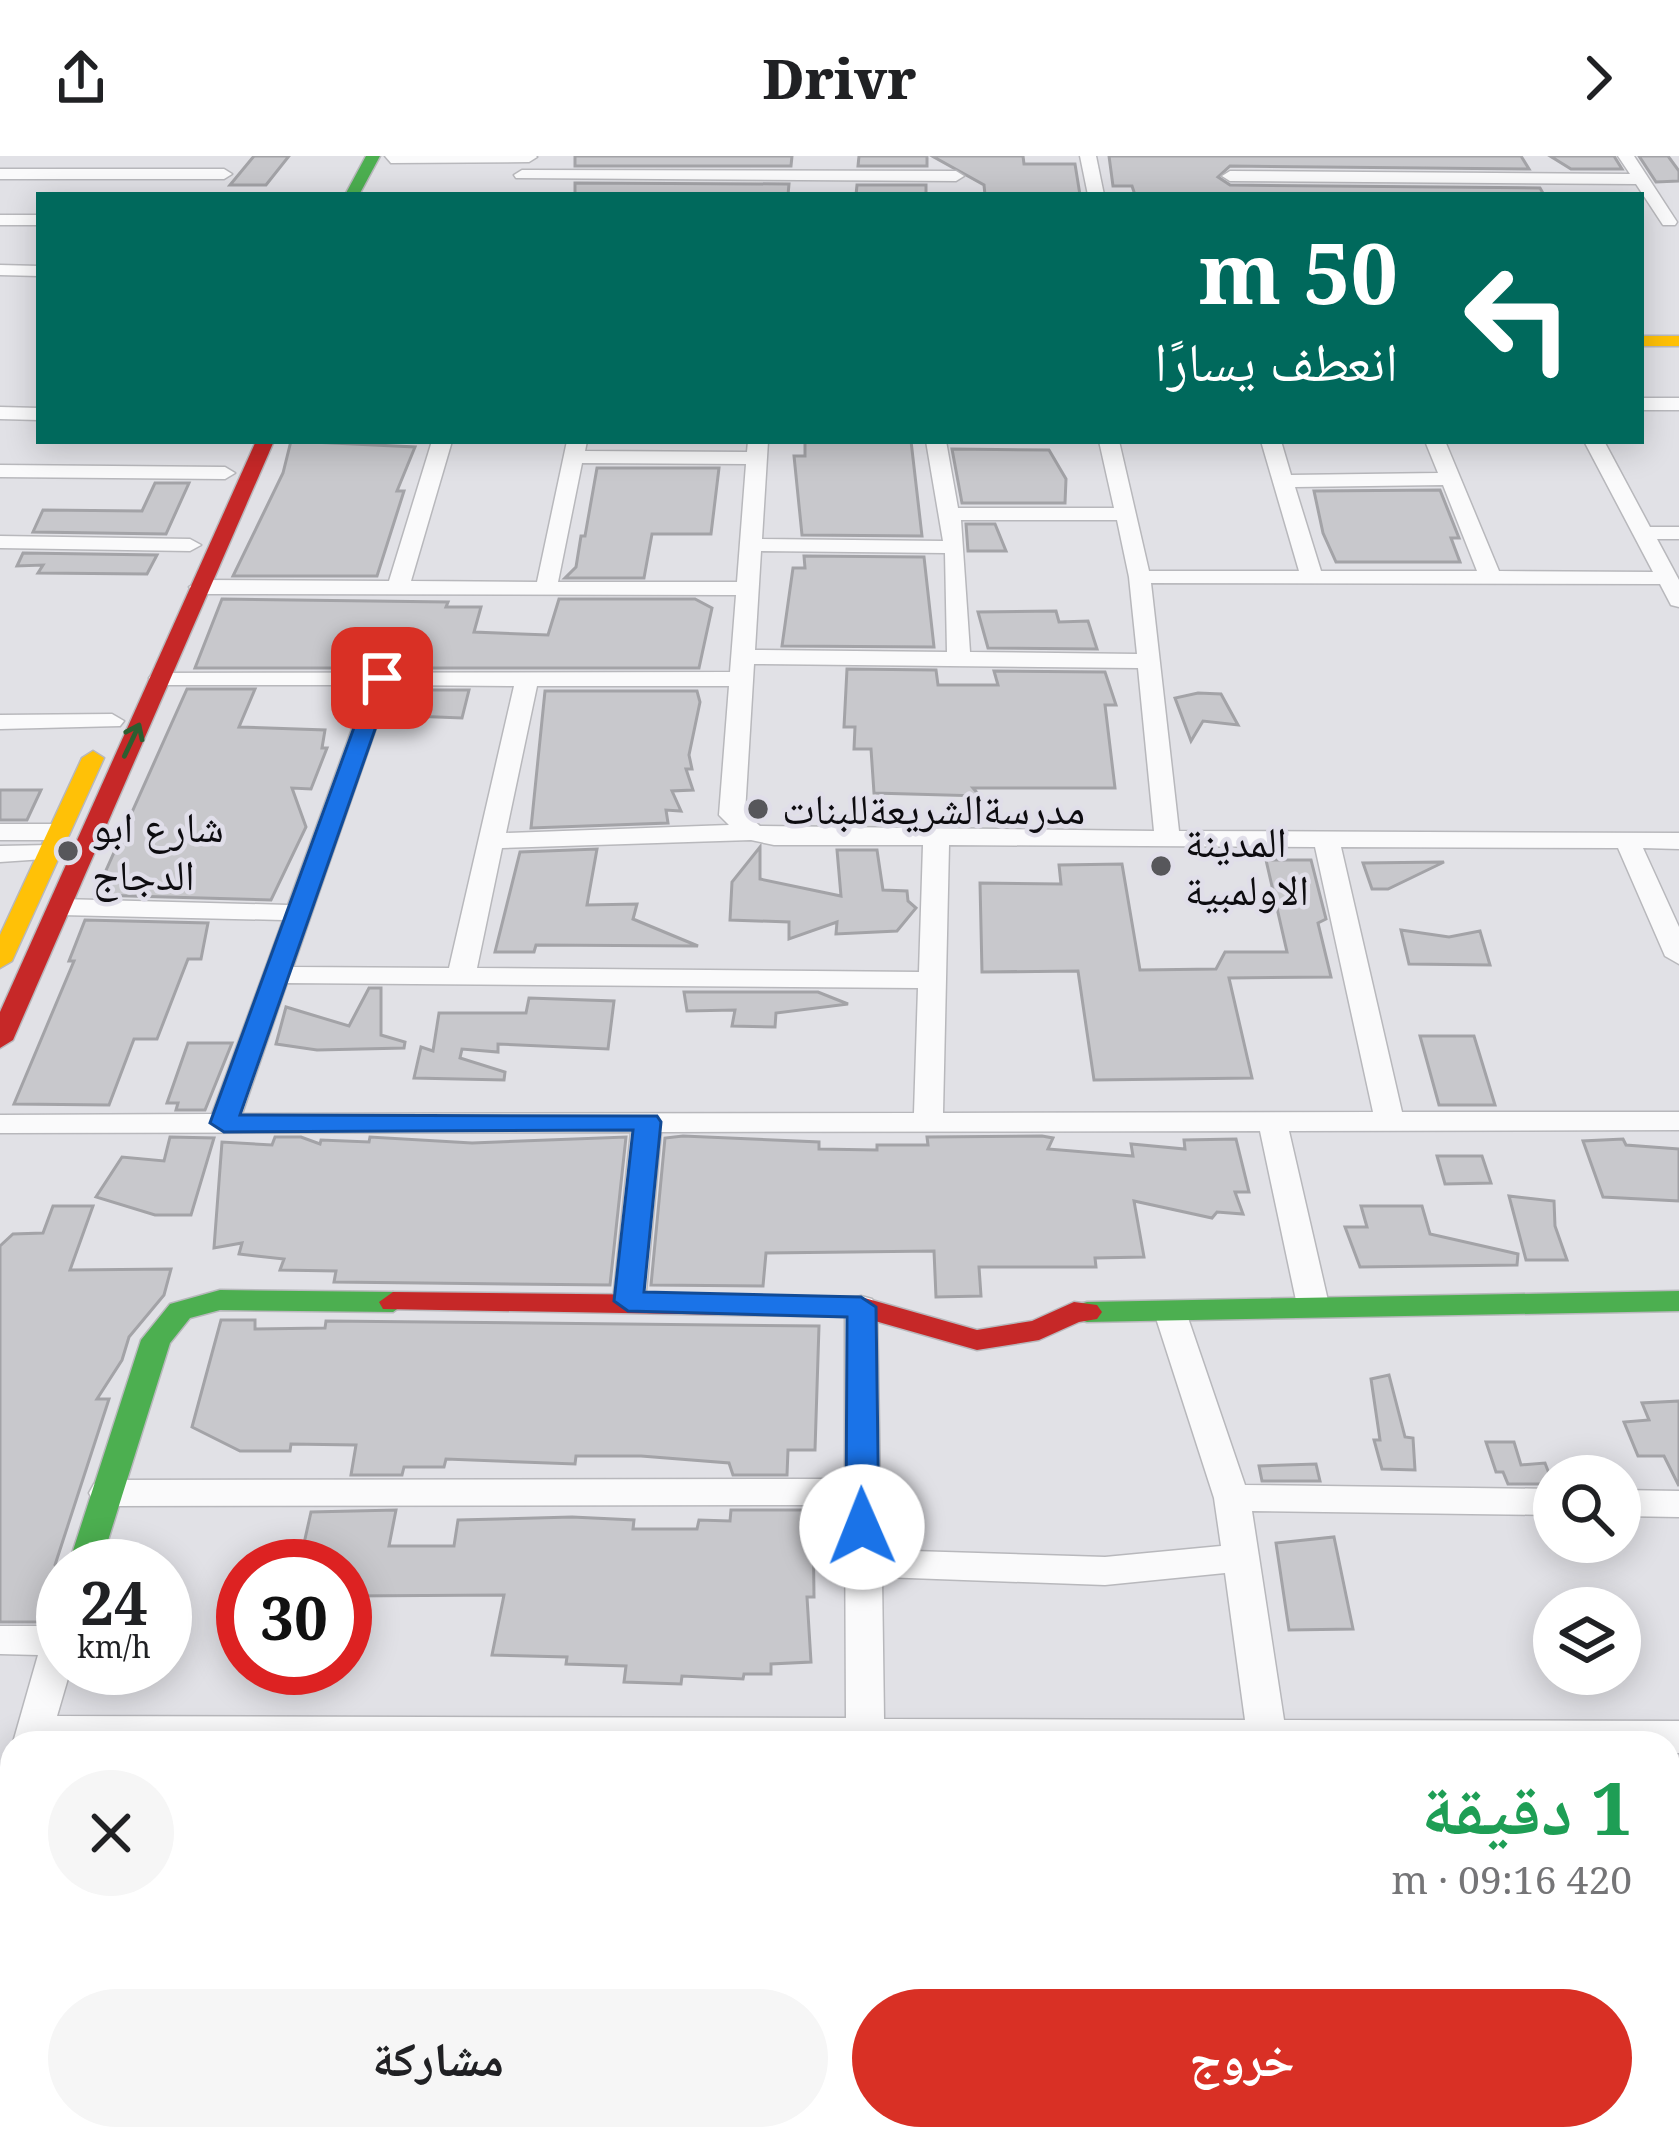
<!DOCTYPE html>
<html lang="ar">
<meta charset="utf-8">
<style>
body{margin:0;font-family:"Noto Serif","Noto Naskh Arabic",serif;background:#f6f6f6;color:#202124;direction:rtl;height:100vh;display:flex;flex-direction:column;font-size:45px;white-space:nowrap}
*{box-sizing:border-box;margin:0}
p{font-size:39px;color:#757577}
.icon{flex:none;width:66px;height:66px;fill:none;stroke:currentColor;stroke-width:2;stroke-linecap:round;stroke-linejoin:round}
.map{position:relative;flex:1;overflow:hidden;direction:ltr}
.side{position:absolute;left:0px;top:1575px;width:1680px;height:420px;display:flex;flex-direction:column;background:#fff;border-radius:36px 36px 0 0;box-shadow:0 6px 30px #0003;direction:rtl}
.side>*{flex:none}
.guide{position:absolute;left:36px;top:36px;width:1608px;height:252px;border-radius:0px;box-shadow:0 6px 30px #0003;direction:rtl;background:#00695c;color:#fff;overflow:hidden}
.controls{position:absolute;left:1533px;top:1299px;display:grid;gap:24px}
.controls a{display:grid;place-items:center;width:108px;height:108px;border-radius:50%;background:#fff;box-shadow:0 6px 30px #0003;font-size:60px}
.speed{position:absolute;left:36px;top:1383px;display:flex;gap:24px;font-size:60px;font-weight:700;text-align:center}
.speed>*{display:grid;place-content:center;width:156px;height:156px;border-radius:50%;background:#fff;box-shadow:0 6px 30px #0003;line-height:1}
.speed small{font-size:30px;font-weight:400}
.speed .limit{border:18px solid #d22;background:#fff;color:#111}
.pin{position:absolute;display:grid;place-items:center;width:102px;height:102px;color:#fff;margin:-51px;border-radius:24px;box-shadow:0 6px 18px #0006}
.me{position:absolute;width:132px;margin:-66px;rotate:359deg;stroke-linejoin:round;filter:drop-shadow(0 0 9px #0008)}
.turn{display:flex;align-items:center;gap:42px;height:252px;padding:0 48px;font-size:54px}
.turn .icon{width:156px;height:156px;stroke-width:2.5}
.turn b{display:block;font-size:84px;line-height:102px}
.round{display:grid;place-items:center;flex:none;width:126px;height:126px;border-radius:63px;background:#f6f6f6}
.head{display:flex;align-items:center;justify-content:space-between;height:204px;padding:0 48px}
h1{font-size:72px;font-weight:800;line-height:90px;color:#1e9e55}
.cta{display:flex;gap:24px;margin-top:auto;padding:24px 48px}
.cta a{flex:1;height:138px;border-radius:72px;background:#d93025;color:#fff;font-size:48px;font-weight:800;line-height:138px;text-align:center}
.cta a+a{background:#f6f6f6;color:#202124}
header{display:flex;justify-content:space-between;align-items:center;height:156px;padding:0 48px;background:#fff;font-size:54px;font-weight:800}
.map>svg:first-child{display:block}
.building{fill:#c8c8cc;stroke:#a3a3a7;stroke-width:3}
.lines{fill:none;stroke-linecap:round;stroke-linejoin:round}
.street-casing{stroke:#b8b8bc;stroke-width:3}
.fast-casing{stroke:#b8b8bc;stroke-width:3}
.slow-casing{stroke:#b8b8bc;stroke-width:3}
.jam-casing{stroke:#b8b8bc;stroke-width:3}
.street{fill:#fafafb;fill-rule:evenodd}
.fast{fill:#4caf50;fill-rule:evenodd}
.slow{fill:#ffc107;fill-rule:evenodd}
.jam{fill:#c62828;fill-rule:evenodd}
.oneway{stroke:#2c5e30}
.route{fill:#1a73e8;stroke:#114b97;stroke-width:3}
.poi-dot{fill:#57575b;stroke:#e0dee9;stroke-width:4.5}
.labels{text-anchor:middle;stroke-width:9;stroke-linejoin:round;paint-order:stroke}
.poi-label{font-size:42px;fill:#0d0c10;stroke:#e0dee9;text-anchor:start}
</style>
<header><svg class="icon" aria-label="forward" viewBox="0 0 24 24"><path d="M9 5l7 7-7 7"/></svg>Drivr<svg class="icon" aria-label="share" viewBox="0 0 24 24"><path d="M12 15V3M7 8l5-5 5 5M5 13v7h14v-7"/></svg></header>
<div class="map">
<svg width="1679" height="1995" viewBox="0 0 1679 1995">
<rect width="100%" height="100%" fill="#e1e1e6"/>
<!-- building -->
<g class="building">
<polygon points="254,0 289,0 266,29 230,29"/>
<polygon points="575,0 792,0 791,10 575,10"/>
<polygon points="859,0 927,0 927,10 858,10"/>
<polygon points="932,0 1023,0 1024,8 1075,8 1080,39 985,39 984,29"/>
<polygon points="1109,0 1521,0 1529,13 1230,10 1218,21 1230,29 1540,32 1544,39 1135,39 1132,30 1113,30"/>
<polygon points="1550,0 1614,0 1622,13 1571,13"/>
<polygon points="1639,0 1668,0 1679,15 1679,25 1656,26"/>
<polygon points="575,27 789,28 788,39 575,39"/>
<polygon points="857,29 926,29 926,39 856,39"/>
<polygon points="291,285 415,291 397,335 404,335 377,420 233,420 283,317"/>
<polygon points="805,285 911,285 922,380 802,379 794,300 805,300"/>
<polygon points="952,293 1049,294 1066,323 1065,347 962,347"/>
<polygon points="597,312 719,312 711,378 652,378 644,422 565,422 576,411 581,380 585,380"/>
<polygon points="155,327 189,327 166,378 33,376 43,354 142,355"/>
<polygon points="1440,334 1459,382 1451,382 1460,406 1336,406 1323,377 1314,335"/>
<polygon points="966,368 995,368 1006,395 968,395"/>
<polygon points="23,397 157,399 147,418 38,417 43,409 17,410"/>
<polygon points="804,400 924,401 934,491 782,490 793,412 805,412"/>
<polygon points="222,443 448,446 446,451 481,451 474,476 548,479 559,443 695,443 712,452 699,512 195,512"/>
<polygon points="1056,455 1059,466 1088,465 1097,493 988,492 978,456"/>
<polygon points="847,513 936,514 938,529 998,529 994,515 1105,516 1116,549 1105,549 1115,632 973,632 980,640 874,637 871,593 854,593 855,571 844,571"/>
<polygon points="187,533 255,533 239,571 325,574 322,592 327,592 311,633 292,632 306,671 271,744 95,739"/>
<polygon points="415,534 469,534 462,562 412,560"/>
<polygon points="545,535 697,535 700,546 689,599 692,613 686,613 693,634 672,635 681,655 666,654 668,667 531,672"/>
<polygon points="1198,537 1221,538 1238,569 1203,565 1191,585 1175,542"/>
<polygon points="0,634 41,634 27,664 0,664"/>
<polygon points="760,691 760,723 841,740 837,694 877,694 883,734 907,735 908,745 916,752 897,775 836,778 837,766 789,783 789,766 730,764 732,726"/>
<polygon points="597,693 587,749 637,748 633,763 698,790 536,789 534,796 495,796 520,696"/>
<polygon points="1266,704 1311,704 1326,763 1318,767 1331,821 1229,822 1252,922 1094,924 1078,815 982,816 980,727 1061,728 1059,709 1122,708 1140,814 1216,813 1225,796 1287,796"/>
<polygon points="1444,706 1388,733 1372,733 1363,707"/>
<polygon points="85,764 208,767 201,803 188,803 157,883 134,883 109,949 14,948 74,805 69,805"/>
<polygon points="1401,774 1449,781 1480,775 1490,809 1409,808"/>
<polygon points="369,832 381,832 381,879 405,886 404,892 317,894 276,888 286,851 349,870"/>
<polygon points="684,836 818,836 848,848 776,857 775,871 732,870 735,854 687,855"/>
<polygon points="529,842 614,845 608,893 498,888 498,896 462,893 460,902 505,916 504,924 414,922 421,891 433,895 439,857 526,857"/>
<polygon points="1420,880 1474,880 1495,949 1439,949"/>
<polygon points="188,887 232,887 205,954 176,954 178,947 167,947"/>
<polygon points="683,980 819,986 819,993 877,994 877,989 928,989 927,981 1042,980 1053,982 1048,993 1133,1000 1131,988 1185,993 1184,984 1236,983 1249,1036 1235,1036 1243,1058 1217,1056 1212,1062 1134,1045 1144,1101 1095,1102 1096,1111 979,1111 981,1140 936,1141 934,1095 766,1097 763,1130 651,1129 665,982"/>
<polygon points="170,981 214,982 191,1059 155,1059 96,1041 122,1001 164,1005"/>
<polygon points="275,981 301,981 320,988 321,984 369,986 370,981 472,987 626,981 610,1129 334,1126 336,1115 280,1114 284,1103 239,1098 242,1087 214,1092 222,986 272,989"/>
<polygon points="1623,983 1626,989 1679,993 1679,1045 1603,1041 1583,985"/>
<polygon points="1437,1000 1482,1000 1491,1027 1445,1028"/>
<polygon points="1509,1040 1554,1045 1555,1070 1567,1104 1526,1104"/>
<polygon points="53,1050 93,1050 70,1114 171,1113 164,1139 129,1181 122,1204 97,1243 109,1243 55,1409 61,1421 48,1466 0,1466 0,1090 13,1078 43,1077"/>
<polygon points="1361,1050 1422,1050 1430,1078 1518,1098 1517,1109 1360,1111 1345,1071 1367,1071"/>
<polygon points="221,1164 255,1164 255,1173 325,1172 326,1165 819,1170 815,1294 788,1294 787,1319 733,1319 729,1307 641,1300 576,1300 575,1308 446,1303 444,1311 404,1311 402,1319 351,1319 356,1289 291,1288 290,1295 240,1295 192,1271"/>
<polygon points="1389,1219 1405,1281 1413,1282 1415,1314 1382,1313 1374,1284 1380,1284 1371,1223"/>
<polygon points="1679,1245 1679,1330 1664,1300 1638,1300 1624,1266 1649,1264 1642,1247"/>
<polygon points="1486,1286 1514,1286 1521,1309 1545,1307 1553,1328 1508,1328 1503,1316 1496,1316"/>
<polygon points="1316,1308 1320,1325 1262,1325 1259,1310"/>
<polygon points="396,1354 389,1390 454,1390 458,1364 572,1361 634,1364 633,1373 697,1373 699,1364 730,1365 731,1354 813,1354 814,1441 807,1441 811,1506 771,1508 771,1518 744,1518 743,1523 682,1520 681,1528 624,1526 626,1510 566,1508 567,1501 492,1499 504,1439 345,1440 345,1410 299,1410 311,1356"/>
<polygon points="1334,1381 1353,1473 1289,1474 1276,1387"/>
</g>
<g class="lines">
<!-- street casing -->
<g class="street-casing">
<g id="street">
<polygon points="385,0 536,0 537,1 529,6 391,7"/>
<polygon points="1080,0 1096,0 1104,39 1088,39"/>
<polygon points="1618,0 1634,0 1677,66 1675,69 1663,69 1636,28 1230,25 1222,20 1230,15 1630,18"/>
<polygon points="0,13 224,13 232,18 224,23 0,23"/>
<polygon points="522,14 956,15 964,20 956,25 516,22 514,19"/>
<rect x="0" y="59" width="39" height="10"/>
<polygon points="0,109 39,110 39,120 0,119"/>
<rect x="1641" y="242" width="38" height="12"/>
<polygon points="0,251 39,252 39,264 0,263"/>
<path d="M432,285h20l-41,140 126,1 30,-141h20l-2,10 162,1 1,-11h20l-6,98 181,2 -17,-100h20l12,67h156l-15,-67h20l30,130h150l-38,-130h20l10,34 147,-2 -13,-32h20l54,130 154,1 -69,-131h20l46,86h29v12h-22l22,41v27l-8,-2 -11,-21 -509,-1 28,248 500,2v16l-36,-1 36,79v37l-14,-8 -47,-108 -277,-1 61,265h277v18l-390,1 40,174 -5,8h-22l-5,-8 -37,-174 -599,1 -16,169 -5,8h-22l-5,-8 18,-169 -631,1v-18l212,-1 71,-194 -222,-5 -13,-8 13,-8 227,6 80,-220h-207l-12,-7 4,-5 577,-1 6,-77 -536,-1 -11,-7 11,-7 189,1zM582,307l164,1 -9,118h-179zM1443,329l34,86h-156l-26,-84zM961,364h156l12,57 8,77 -167,-2zM761,395l184,2 2,99 -192,-2zM754,508l384,4 16,163 -394,-5 -15,-13zM391,529l123,1 -65,282 -156,-1zM537,530h192l-10,129 10,10 -223,8zM751,684l23,5h149l-4,127 -442,-4 25,-120zM949,689l366,2 58,265 -430,1zM287,827l631,5 -4,125 -672,1z"/>
<polygon points="0,309 225,311 235,317 225,323 0,321"/>
<polygon points="0,380 190,383 201,389 190,395 0,392"/>
<polygon points="112,558 124,565 120,570 0,573 0,559"/>
<polygon points="0,668 56,668 69,676 56,684 0,684"/>
<polygon points="50,689 59,692 63,697 59,702 0,706 0,690"/>
<path d="M861,1140l11,3 5,8 4,243 224,7 116,-11 -7,-48 -60,-186 5,-8h22l5,8 59,173 309,4v26l-302,-4 32,209 395,1v32h-11v-10l-1656,3 26,-91 -38,-1v-28h49l14,-6v48h8l-14,48 789,2 -1,-213 -739,1 -12,-4 -5,-9 5,-9 12,-4 739,-1v-172l5,-8zM1225,1417l20,147 -361,-1 -2,-142 223,8z"/>
<polygon points="1620,1334 1679,1335 1679,1361 1620,1360"/>
<polygon points="12,1629 12,1698 0,1702 0,1633"/>
<polygon points="12,1852 12,1890 0,1891 0,1853"/>
<rect x="1668" y="1853" width="11" height="38"/>
<rect x="807" y="1983" width="44" height="12"/>
<polygon points="1336,1983 1380,1983 1381,1995 1337,1995"/>
</g>
</g>
<!-- fast casing -->
<g class="fast-casing">
<g id="fast">
<polygon points="366,0 380,0 359,39 345,39"/>
<polygon points="220,1134 393,1136 407,1146 393,1156 220,1154 190,1162 170,1187 100,1410 68,1410 141,1184 170,1148"/>
<polygon points="1679,1135 1679,1155 1087,1166 1077,1163 1072,1156 1077,1149 1087,1146"/>
</g>
</g>
<!-- slow casing -->
<g class="slow-casing">
<g id="slow">
<rect x="1641" y="180" width="38" height="10"/>
<polygon points="93,595 104,602 12,805 0,812 0,779 82,602"/>
</g>
</g>
<!-- jam casing -->
<g class="jam-casing">
<g id="jam">
<polygon points="256,285 274,285 13,884 0,892 0,856"/>
<polygon points="393,1136 861,1141 977,1174 1032,1165 1074,1146 1097,1149 1102,1156 1097,1163 1079,1166 1039,1184 977,1194 861,1161 383,1153 379,1146"/>
</g>
</g>
<!-- street -->
<use href="#street" class="street"/>
<!-- fast -->
<use href="#fast" class="fast"/>
<!-- slow -->
<use href="#slow" class="slow"/>
<!-- jam -->
<use href="#jam" class="jam"/>
</g>
<!-- one-way arrows -->
<defs><path id="oneway-shaft" d="M-6 0H5M1.5-3L5.5 0L1.5 3" fill="none" stroke-width="1.6" stroke-linecap="round" stroke-linejoin="round" transform="scale(3)"/></defs>
<use class="oneway" href="#oneway-shaft" transform="translate(132 584) rotate(-65)"/>
<!-- route -->
<polygon class="route" points="382,516 393,522 240,959 657,960 661,966 644,1136 861,1141 876,1151 879,1371 874,1379 851,1379 846,1371 847,1161 628,1155 614,1145 633,974 224,976 210,967 372,522"/>
<!-- markers -->
<g class="poi-dot">
<circle cx="758" cy="653" r="12"/>
<circle cx="68" cy="695" r="12"/>
<circle cx="1161" cy="710" r="12"/>
</g>
<g class="labels">
<!-- poi labels -->
<g class="poi-label">
<text x="782" y="668">مدرسةالشريعةللبنات</text>
<text x="92" y="686">شارع ابو<tspan x="92" dy="48">الدجاج</tspan></text>
<text x="1185" y="701">المدينة<tspan x="1185" dy="48">الاولمبية</tspan></text>
</g>
</g>
</svg>
<div class="controls">
<a><svg class="icon" aria-label="search" viewBox="0 0 24 24"><circle cx="10" cy="10" r="6"/><path d="M15 15l6 6"/></svg></a>
<a><svg class="icon" aria-label="layers" viewBox="0 0 24 24"><path d="M12 4l9 5-9 5-9-5zM3 14l9 5 9-5"/></svg></a>
</div>
<div class="speed"><div>24<small>km/h</small></div><div class="limit">30</div></div>
<div class="pin" style="left:382px;top:522px;background:#d93025"><svg class="icon" aria-label="arrive" viewBox="0 0 24 24"><path d="M6 21V4h12l-3 4 3 4H6"/></svg></div>
<svg class="me" style="left:862px;top:1371px" viewBox="-20 -20 40 40"><circle r="19" fill="#fff"/><path d="M0-13L10 11 0 6-10 11z" fill="#1a73e8"/></svg>
<div class="guide">
<div class="turn"><svg class="icon" aria-label="left" viewBox="0 0 24 24"><path d="M17 20v-9H6M10 6l-5 5 5 5"/></svg><div><b>50 m</b>انعطف يسارًا</div></div>
</div>
<section class="side">
<div class="head"><div><h1>1 دقيقة</h1><p>420 m · 09:16</p></div><a class="round"><svg class="icon" aria-label="close" viewBox="0 0 24 24"><path d="M6 6l12 12M18 6L6 18"/></svg></a></div>
<div class="cta"><a>خروج</a><a>مشاركة</a></div>
</section>
</div>
